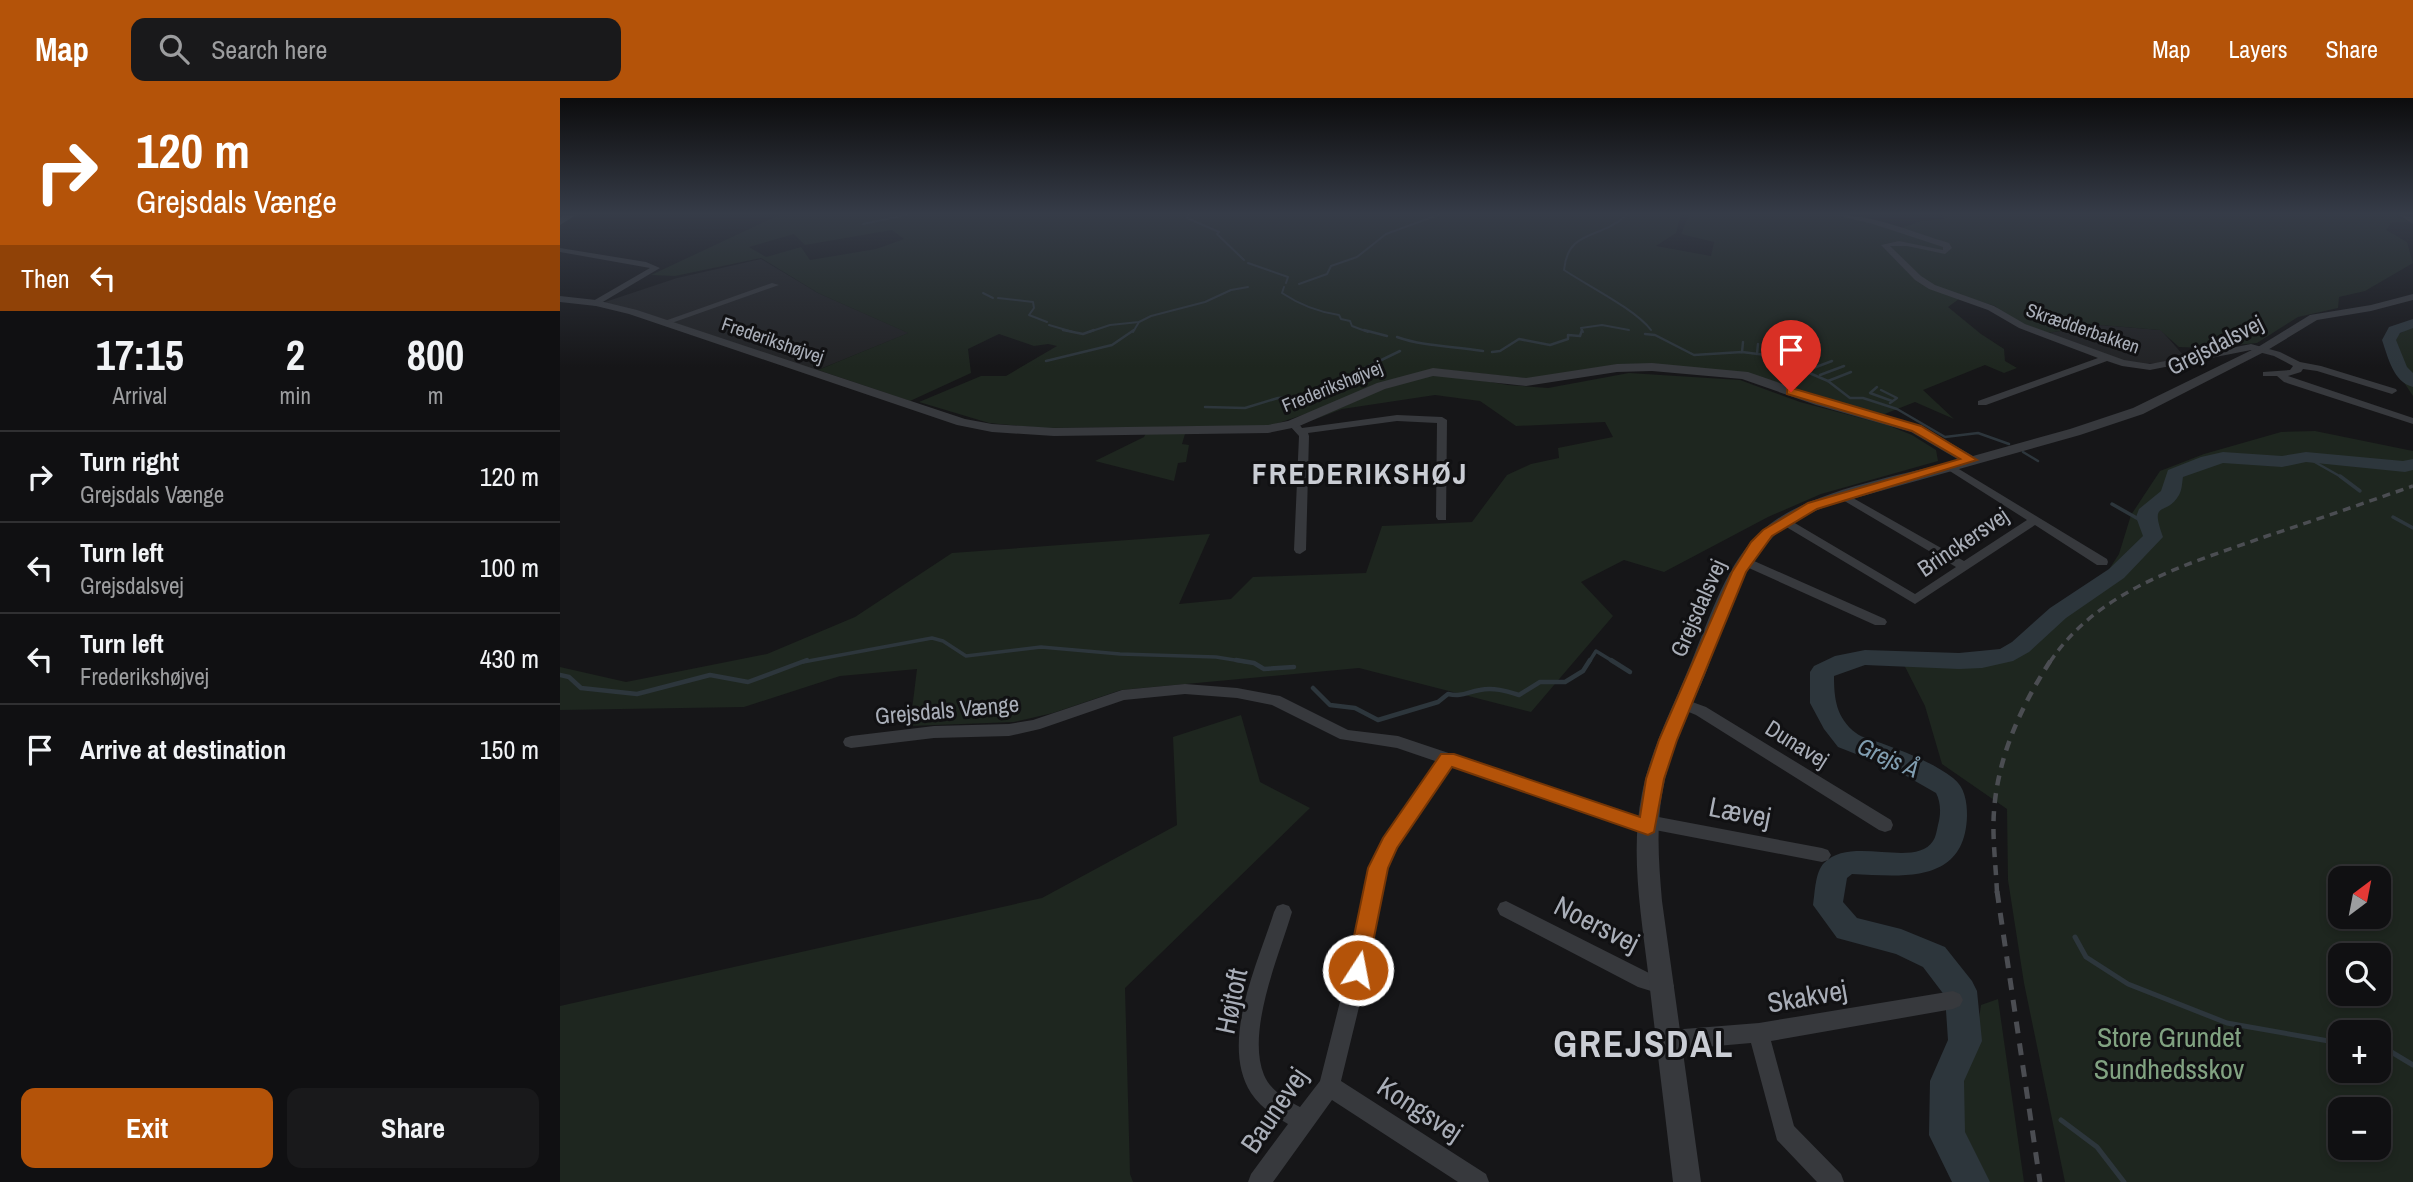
<!DOCTYPE html>
<meta charset="utf-8">
<style>
body{margin:0;font-family:"Archivo Narrow",sans-serif;background:#19191b;color:#f1f3f6;height:100vh;display:flex;flex-direction:column;font-size:26px;white-space:nowrap}
*{box-sizing:border-box;margin:0}
p{font-size:23px;color:#9c9d9f}
.icon{flex:none;width:38px;height:38px;fill:none;stroke:currentColor;stroke-width:2;stroke-linecap:round;stroke-linejoin:round}
.map{position:relative;flex:1;overflow:hidden}
.sheet{display:flex;flex-direction:column;background:#101012;width:560px}
.sheet>*{flex:none}
.banner{background:#b45309;color:#fff;overflow:hidden}
.needle{width:46px;rotate:32deg}
.controls{position:absolute;left:1768px;top:768px;display:grid;gap:14px}
.controls a{display:grid;place-items:center;width:63px;height:63px;border-radius:14px;background:#101012;box-shadow:0 4px 10px #0003,0 0 0 2px #303032;font-size:35px}
.pin{position:absolute;display:grid;place-items:center;width:60px;height:60px;color:#fff;margin:-72px -30px;border-radius:50% 50% 50% 0;rotate:-45deg;box-shadow:0 0 7px #0007}
.pin .icon{rotate:45deg}
.me{position:absolute;width:77px;margin:-38px;rotate:11deg;stroke-linejoin:round;filter:drop-shadow(0 0 5px #0008)}
.turn{display:flex;align-items:center;gap:24px;height:147px;padding:0 21px;font-size:32px}
.turn .icon{width:91px;height:91px;stroke-width:2.5}
.turn b{display:block;font-size:49px;line-height:60px}
.then{display:flex;align-items:center;height:66px;padding:0 21px;background:#0003;gap:14px;font-size:26px}
.eta{display:flex;justify-content:space-evenly;align-items:center;height:119px;text-align:center}
.eta b{font-size:42px;font-weight:700;line-height:49px}
.cta{display:flex;gap:14px;margin-top:auto;padding:14px 21px}
.cta a{flex:1;height:80px;border-radius:14px;background:#b45309;color:#fff;font-size:28px;font-weight:700;line-height:80px;text-align:center}
.cta a+a{background:#19191b;color:#f1f3f6}
ul{padding:0;list-style:none}
li{display:flex;align-items:center;gap:21px;height:91px;padding:0 21px;border-top:2px solid #303032}
li div{flex:1}
li b{display:block;font-size:26px}
li em{font-style:normal}
header{display:flex;align-items:center;gap:42px;box-sizing:border-box;height:98px;padding:0 35px;background:#b45309;color:#fff}
header strong{font-size:33px}
nav{display:flex;gap:38px;margin-inline-start:auto;font-size:24px}
.search{width:490px;height:63px;background:#19191b;display:flex;align-items:center;gap:18px;box-sizing:border-box;padding:0 24px;border-radius:14px;color:#9c9d9f;font-size:26px}
main{display:flex;flex:1;min-height:0}
.map>svg:first-child{display:block}
.built{fill:#222325}
.green{fill:#1e261f;fill-rule:evenodd}
.lines{fill:none;stroke-linecap:round;stroke-linejoin:round}
.stream-far4{stroke:#2d363c;stroke-width:2}
.stream-far3{stroke:#2d363c;stroke-width:2.5}
.stream-far2{stroke:#2d363c;stroke-width:3.5}
.stream-far1{stroke:#2d363c;stroke-width:4.5}
.stream{stroke:#2d363c;stroke-width:5}
.river{fill:#2d363c;fill-rule:evenodd}
.minor{fill:#37393d;fill-rule:evenodd}
.tertiary{fill:#37393d;fill-rule:evenodd}
.secondary{fill:#46484d;fill-rule:evenodd}
.rail-far2{stroke:#4b4d52;stroke-width:3.5;stroke-dasharray:8 6;stroke-linecap:butt}
.rail-far1{stroke:#4b4d52;stroke-width:4.5;stroke-dasharray:10 8;stroke-linecap:butt}
.rail{stroke:#4b4d52;stroke-width:5;stroke-dasharray:12 10;stroke-linecap:butt}
.route{fill:#b45309;stroke:#753606;stroke-width:2}
.labels{text-anchor:middle;stroke-width:6;stroke-linejoin:round;paint-order:stroke}
.far-street-label{font-size:19px;fill:#a9aeb8;stroke:#111113}
.street-label{font-size:23px;fill:#a9aeb8;stroke:#111113}
.water-label{font-size:24px;font-style:italic;fill:#819eb1;stroke:#111113}
.near-street-label{font-size:28px;fill:#a9aeb8;stroke:#111113}
.near-park-label{font-size:28px;fill:#81a281;stroke:#111113}
.district-label{font-size:30px;font-weight:bold;letter-spacing:2px;fill:#cacdd4;stroke:#111113}
.near-district-label{font-size:37px;font-weight:bold;letter-spacing:2px;fill:#cacdd4;stroke:#111113}
</style>
<header>
<strong>Map</strong>
<div class="search"><svg class="icon" aria-label="search" viewBox="0 0 24 24"><circle cx="10" cy="10" r="6"/><path d="M15 15l6 6"/></svg>Search here</div>
<nav><a>Map</a><a>Layers</a><a>Share</a></nav>
</header>
<main>
<section class="sheet">
<div class="banner">
<div class="turn"><svg class="icon" aria-label="right" viewBox="0 0 24 24"><path d="M7 20v-9h11M14 6l5 5-5 5"/></svg><div><b>120 m</b>Grejsdals Vænge</div></div>
<div class="then">Then<svg class="icon" aria-label="left" viewBox="0 0 24 24"><path d="M17 20v-9H6M10 6l-5 5 5 5"/></svg></div>
</div>
<div class="eta">
<div><b>17:15</b><p>Arrival</p></div>
<div><b>2</b><p>min</p></div>
<div><b>800</b><p>m</p></div>
</div>
<ul>
<li><svg class="icon" aria-label="right" viewBox="0 0 24 24"><path d="M7 20v-9h11M14 6l5 5-5 5"/></svg><div><b>Turn right</b><p>Grejsdals Vænge</p></div><em>120 m</em></li>
<li><svg class="icon" aria-label="left" viewBox="0 0 24 24"><path d="M17 20v-9H6M10 6l-5 5 5 5"/></svg><div><b>Turn left</b><p>Grejsdalsvej</p></div><em>100 m</em></li>
<li><svg class="icon" aria-label="left" viewBox="0 0 24 24"><path d="M17 20v-9H6M10 6l-5 5 5 5"/></svg><div><b>Turn left</b><p>Frederikshøjvej</p></div><em>430 m</em></li>
<li><svg class="icon" aria-label="arrive" viewBox="0 0 24 24"><path d="M6 21V4h12l-3 4 3 4H6"/></svg><div><b>Arrive at destination</b></div><em>150 m</em></li>
</ul>
<div class="cta"><a>Exit</a><a>Share</a></div>
</section>
<div class="map">
<svg width="1853" height="1084" viewBox="0 0 1853 1084">
<rect width="100%" height="100%" fill="#161618"/>
<!-- built -->
<g class="built">
<polygon points="201,161 258,195 349,235 253,274 42,205 117,180"/>
<polygon points="1540,227 1601,232 1624,258 1599,265 1576,267 1487,235"/>
</g>
<!-- green -->
<g class="green">
<path d="M219,117h902l-5,18 -20,13 55,10 3,-14 -33,-8 8,-19h148l64,13 20,-7 23,-2 -1,-4h452l14,7h-17l-6,8 21,12 6,21 -48,28 -26,6 -1,11 -40,9 -41,26 -52,5 -26,-1 -19,-17 -60,-5 -53,8 -38,-15 -14,-12 -32,-10 -15,11 33,27 23,15 1,12 12,7 -13,5 -19,-8 -62,25 31,29 -39,-17 -33,13 -135,-42 -107,-9 -108,15 -95,-10 -167,57 -227,2 -54,-5 -70,-21 62,-26h25l51,-30 -9,-2 -14,2 -35,-12 -31,15 3,24 -61,28 -92,-31 90,-37 -90,-40 -57,-35 -86,18 -24,-1zM332,132l12,9 -28,10 -66,11 -9,-13 -35,10 -17,-10 45,-13 11,11z"/>
<polygon points="1853,227 1853,298 1829,262 1833,240"/>
<polygon points="1069,275 1180,282 1240,304 1327,327 1352,337 1376,352 1378,363 1261,396 1208,419 1104,474 1064,462 1021,484 1053,518 971,614 799,570 561,592 493,615 454,624 350,628 357,571 280,578 184,609 0,612 0,569 66,584 207,556 295,519 392,455 650,436 619,506 671,501 693,479 806,475 822,428 912,424 947,377 971,366 999,360 998,350 1053,339 1045,324 956,328 920,303 875,297 782,311 751,323 816,294 862,278 897,278 948,287 988,290"/>
<path d="M1755,333l98,20v731h-348l-41,-199 -16,-103 -1,-71 -65,-45 -17,-58 -27,-53 91,2 23,-7 21,-23 73,-51 13,-20 12,-39 29,-44 44,-17 77,-22zM1780,780h38v39h-38zM1780,858h38v38h-38zM1818,934v39h-38v-39zM1780,1012h38v38h-38z"/>
<polygon points="586,335 625,336 622,346 629,347 626,364 618,365 614,383 535,363 584,339"/>
<polygon points="681,617 700,684 750,710 565,890 570,1076 573,1084 0,1084 0,908 482,800 617,727 613,639"/>
<polygon points="1438,901 1464,1084 1423,1084 1395,1026 1398,994 1416,940 1421,907"/>
</g>
<g class="lines">
<!-- stream-far4 -->
<g class="stream-far4">
<polyline points="628,117 627,120 659,134 657,136 684,162"/>
<path d="M1066,117c-25,25 -58,13 -62,55 24,16 71,39 87,60"/>
<polyline points="303,126 346,117"/>
<polyline points="688,165 728,179 726,185"/>
<polyline points="739,186 767,176 771,168 797,159 826,136 878,117"/>
<path d="M724,189l-2,6c18,12 36,19 57,22l2,4 9,2 2,5 16,6"/>
<polyline points="423,195 433,200"/>
<polyline points="438,200 473,204 474,210 469,217 487,224"/>
<polyline points="489,227 513,234"/>
<polyline points="529,234 550,227 579,224 591,218 645,204 671,192 688,189"/>
<polyline points="573,234 579,224"/>
<polyline points="1023,234 1021,230 1042,227 1069,232"/>
</g>
<!-- stream-far3 -->
<g class="stream-far3">
<polyline points="503,232 523,236 534,232"/>
<polyline points="804,232 827,238"/>
<polyline points="1085,236 1095,237 1134,257 1182,254 1222,259 1233,268 1268,283 1290,300 1303,300 1337,311 1385,339 1418,335 1449,346"/>
<path d="M837,239c28,10 57,9 86,14"/>
<polyline points="932,254 940,253 959,241 990,247 1008,241 1008,237 1020,238 1022,232"/>
<polyline points="1182,254 1183,244"/>
<polyline points="1197,256 1198,246"/>
<polyline points="1222,259 1234,250"/>
<polyline points="486,263 552,247 574,232"/>
<polyline points="1227,263 1249,255"/>
<polyline points="1233,268 1257,259"/>
<polyline points="1248,272 1272,263"/>
<polyline points="1260,277 1284,268"/>
<polyline points="1268,283 1291,274"/>
<polyline points="1317,289 1310,295 1332,303"/>
<polyline points="1321,292 1337,300 1330,305"/>
<polyline points="645,309 685,310 718,300 747,298 840,253"/>
<polyline points="1463,354 1478,363"/>
<polyline points="1746,359 1783,380"/>
</g>
<!-- stream-far2 -->
<g class="stream-far2">
<polyline points="1780,378 1800,393"/>
<polyline points="1552,406 1589,427"/>
<polyline points="1833,419 1853,430"/>
<polyline points="243,564 372,540 383,543 406,558 481,549 560,556 656,559 687,564"/>
<polyline points="1029,564 1036,553 1054,564"/>
</g>
<!-- stream-far1 -->
<g class="stream-far1">
<polyline points="676,562 694,565 704,571 734,569"/>
<polyline points="1051,562 1070,574"/>
<polyline points="0,577 9,579 21,590 77,596 150,577 188,584 247,562"/>
<path d="M753,590l17,17 25,3 23,12 60,-18 10,-8c14,3 19,-2 32,-4 13,-3 26,1 39,5l21,-13h25l18,-11 7,-11"/>
</g>
<!-- stream -->
<g class="stream">
<polyline points="1515,839 1526,859 1568,886 1667,925 1780,945"/>
<polyline points="1823,949 1853,967"/>
<polyline points="1501,1022 1537,1049 1564,1084"/>
</g>
<!-- river -->
<g class="river">
<path d="M1853,221v9l-13,5 -4,7 11,27 6,6v14c-20,-5 -25,-30 -31,-47l7,-13z"/>
<path d="M1663,354l59,4 24,-4 97,9 10,-2v11l-8,2 -99,-10 -24,5 -59,-4 -40,14c-1,6 -1,13 -4,18 -13,23 -30,3 -16,42l-39,41 -58,40 -37,34 -16,9 -31,7 -23,1 -94,-4 -31,11c0,22 2,42 22,57 6,5 17,7 25,10 24,9 51,19 72,35 12,9 14,24 14,38 -2,69 -65,60 -115,58l-5,4 -4,24 14,16 44,11 44,18 27,34 5,10 5,50 -18,40 1,51 25,50h-38l-23,-47 1,-54 18,-41 -3,-44 -22,-29 -27,-13 -59,-16 -24,-33c2,-12 2,-33 11,-42 27,-28 91,6 109,-22 3,-4 4,-12 5,-16 3,-10 3,-23 -2,-32l-42,-24 -56,-22 -14,-18 -14,-26v-31l4,-6 21,-10 30,-6 94,3 41,-4 12,-7 38,-34 59,-39 34,-33 -7,-19 3,-8 22,-18 7,-21 33,-13z"/>
</g>
<!-- minor -->
<g class="minor">
<path d="M1276,117c39,0 76,17 113,28l3,5 -7,6 -38,-8h-17l31,30 14,9 59,21 31,18 99,36 26,4 101,-20 29,8 20,10 21,4 75,23 1,2 -5,3 -75,-23 -14,-2 -2,3 -13,4 125,42v6l-129,-42 -7,-6h-14v-4l27,-2 3,-4 -19,-10 -23,-6 -101,20 -28,-4 -15,-5 -121,44h-8v-4l120,-43 -79,-30 -31,-18 -59,-21 -14,-9 -34,-35 18,-4 39,8 5,1v-3l-70,-23z"/>
<polygon points="0,150 86,164 100,170 36,208 33,207 33,203 90,170 0,154"/>
<polygon points="212,185 219,187 106,227 99,225"/>
<polygon points="837,317 882,319 887,322 886,422 878,422 876,419 877,325 837,323 748,335 749,338 746,452 740,456 736,455 734,452 739,338 730,328 731,326 739,326 742,330"/>
<polygon points="1389,365 1547,461 1548,464 1547,467 1537,467 1475,427 1355,506 1218,424 1220,421 1228,421 1355,496 1396,469 1276,398 1278,396 1286,396 1404,463 1467,422 1385,370 1385,366"/>
<polygon points="1185,459 1325,521 1327,524 1325,527 1315,527 1180,466 1179,463"/>
<path d="M625,586l52,4 43,8 68,34 50,6 244,82 6,-3 174,33 6,2 3,5 -3,5 -6,2 -167,-32 -7,4 -197,-68 -54,81 -10,21 -19,102 -27,111 145,93 3,8h-31l-126,-82 -59,82h-25l3,-8 37,-50c-14,-8 -28,-17 -37,-31 -32,-50 7,-130 23,-181l3,-6 6,-2 6,2 3,6c-13,44 -46,119 -28,163 6,15 23,25 36,32l20,-26 28,-111 21,-102 15,-30 54,-76 -41,-14 -57,-9 -68,-34 -35,-7 -52,-4 -61,6 -84,29 -31,7 -75,2 -83,10 -6,-2 -2,-4 2,-4 6,-2 83,-10 75,-2 24,-4 89,-30z"/>
<polygon points="1124,601 1146,609 1331,722 1333,727 1331,732 1325,734 1319,732 1136,617 1119,610 1116,606 1119,602"/>
<polygon points="946,803 1089,875 1111,882 1114,888 1111,894 1104,897 1078,889 940,817 937,811 940,805"/>
<polygon points="1393,893 1400,896 1403,902 1400,908 1393,911 1211,943 1234,1028 1281,1076 1284,1084 1257,1084 1217,1042 1191,945 1111,952 1104,949 1101,942 1104,935 1111,932 1199,925"/>
</g>
<!-- tertiary -->
<g class="tertiary">
<polygon points="1839,117 1853,119 1853,126"/>
<path d="M1853,196v6l-42,11 -54,9 -51,31 -123,63 -63,21 -253,71c-19,8 -40,16 -55,32 -36,35 -49,91 -67,137 -17,39 -36,77 -43,120 -6,35 -3,71 0,106l39,281h-28c-8,-70 -17,-140 -25,-210 -7,-59 -18,-120 -6,-179 10,-50 36,-95 54,-143 18,-43 35,-97 74,-126 46,-35 133,-49 189,-64l-48,-28 -95,-27 -74,-26 -90,-8 -35,1 -91,14 -93,-10 -48,13 -88,38 -29,6 -214,3 -62,-4 -35,-7 -328,-111 -33,-8 -36,-4v-6l36,4 41,10 328,109 27,5 62,4 214,-3 20,-4 89,-38 56,-15 93,10 91,-14 35,-1 96,9 78,27 95,27 52,30 97,-27 63,-21 125,-61 52,-32 61,-10z"/>
</g>
<!-- secondary -->
<polygon class="secondary" points="4,117 16,117 0,127 0,120"/>
<!-- rail-far2 -->
<path class="rail-far2" d="M1490,564c48,-73 138,-98 217,-126 49,-16 97,-33 146,-50"/>
<!-- rail-far1 -->
<path class="rail-far1" d="M1437,795c-1,-27 -5,-55 -3,-82 4,-55 27,-105 57,-151"/>
<!-- rail -->
<polyline class="rail" points="1437,793 1480,1084"/>
</g>
<!-- sky -->
<linearGradient id="sky" x2="0" y2="1"><stop stop-color="#0c0c0d"/><stop offset="0.43" stop-color="#363c48"/><stop offset="1" stop-color="#363c48" stop-opacity="0"/></linearGradient>
<rect width="1853" height="269" fill="url(#sky)"/>
<!-- route -->
<polygon class="route" points="1227,291 1235,291 1361,328 1417,362 1257,411 1212,438 1186,474 1117,642 1104,681 1094,734 1088,737 892,669 837,750 828,770 806,879 798,882 790,879 787,872 808,770 823,740 881,656 894,656 1080,719 1086,681 1099,642 1172,474 1191,444 1203,432 1248,405 1400,361 1352,333 1227,296"/>
<g class="labels">
<!-- far-street labels -->
<g class="far-street-label">
<text transform="translate(1523 230) rotate(19)" y="7">Skrædderbakken</text>
<text transform="translate(213 242) rotate(19)" y="7">Frederikshøjvej</text>
<text transform="translate(772 288) rotate(-22)" y="7">Frederikshøjvej</text>
</g>
<!-- street labels -->
<g class="street-label">
<text transform="translate(1655 247) rotate(-27)" y="8">Grejsdalsvej</text>
<text transform="translate(1403 444) rotate(-34)" y="8">Brinckersvej</text>
<text transform="translate(1138 510) rotate(-66)" y="8">Grejsdalsvej</text>
<text transform="translate(387 612) rotate(-5)" y="8">Grejsdals Vænge</text>
<text transform="translate(1237 646) rotate(32)" y="8">Dunavej</text>
</g>
<!-- water labels -->
<g class="water-label">
<text transform="translate(1328 660) rotate(24)" y="8">Grejs Å</text>
</g>
<!-- near-street labels -->
<g class="near-street-label">
<text transform="translate(1180 714) rotate(11)" y="10">Lævej</text>
<text transform="translate(1037 826) rotate(27)" y="10">Noersvej</text>
<text transform="translate(1247 898) rotate(-10)" y="10">Skakvej</text>
<text transform="translate(671 903) rotate(-78)" y="10">Højtoft</text>
<text transform="translate(860 1011) rotate(33)" y="10">Kongsvej</text>
<text transform="translate(714 1012) rotate(-56)" y="10">Baunevej</text>
</g>
<!-- near-park labels -->
<g class="near-park-label">
<text x="1609" y="949">Store Grundet<tspan x="1609" dy="32">Sundhedsskov</tspan></text>
</g>
<!-- district labels -->
<g class="district-label">
<text x="800" y="386">FREDERIKSHØJ</text>
</g>
<!-- near-district labels -->
<g class="near-district-label">
<text x="1084" y="959">GREJSDAL</text>
</g>
</g>
</svg>
<div class="controls">
<a><svg class="needle" viewBox="-14 -14 28 28"><path d="M0-13l5 13h-10z" fill="#e53935"/><path d="M0 13l5-13h-10z" fill="#9c9d9f"/></svg></a>
<a><svg class="icon" aria-label="search" viewBox="0 0 24 24"><circle cx="10" cy="10" r="6"/><path d="M15 15l6 6"/></svg></a>
<a>+</a>
<a>−</a>
</div>
<div class="pin" style="left:1231px;top:294px;background:#d93025"><svg class="icon" aria-label="arrive" viewBox="0 0 24 24"><path d="M6 21V4h12l-3 4 3 4H6"/></svg></div>
<svg class="me" style="left:798px;top:872px" viewBox="-20 -20 40 40"><circle r="17" fill="#b45309" stroke="#fff" stroke-width="3"/><path d="M0-11L8 9 0 5-8 9z" fill="#fff"/></svg>
</div>
</main>
